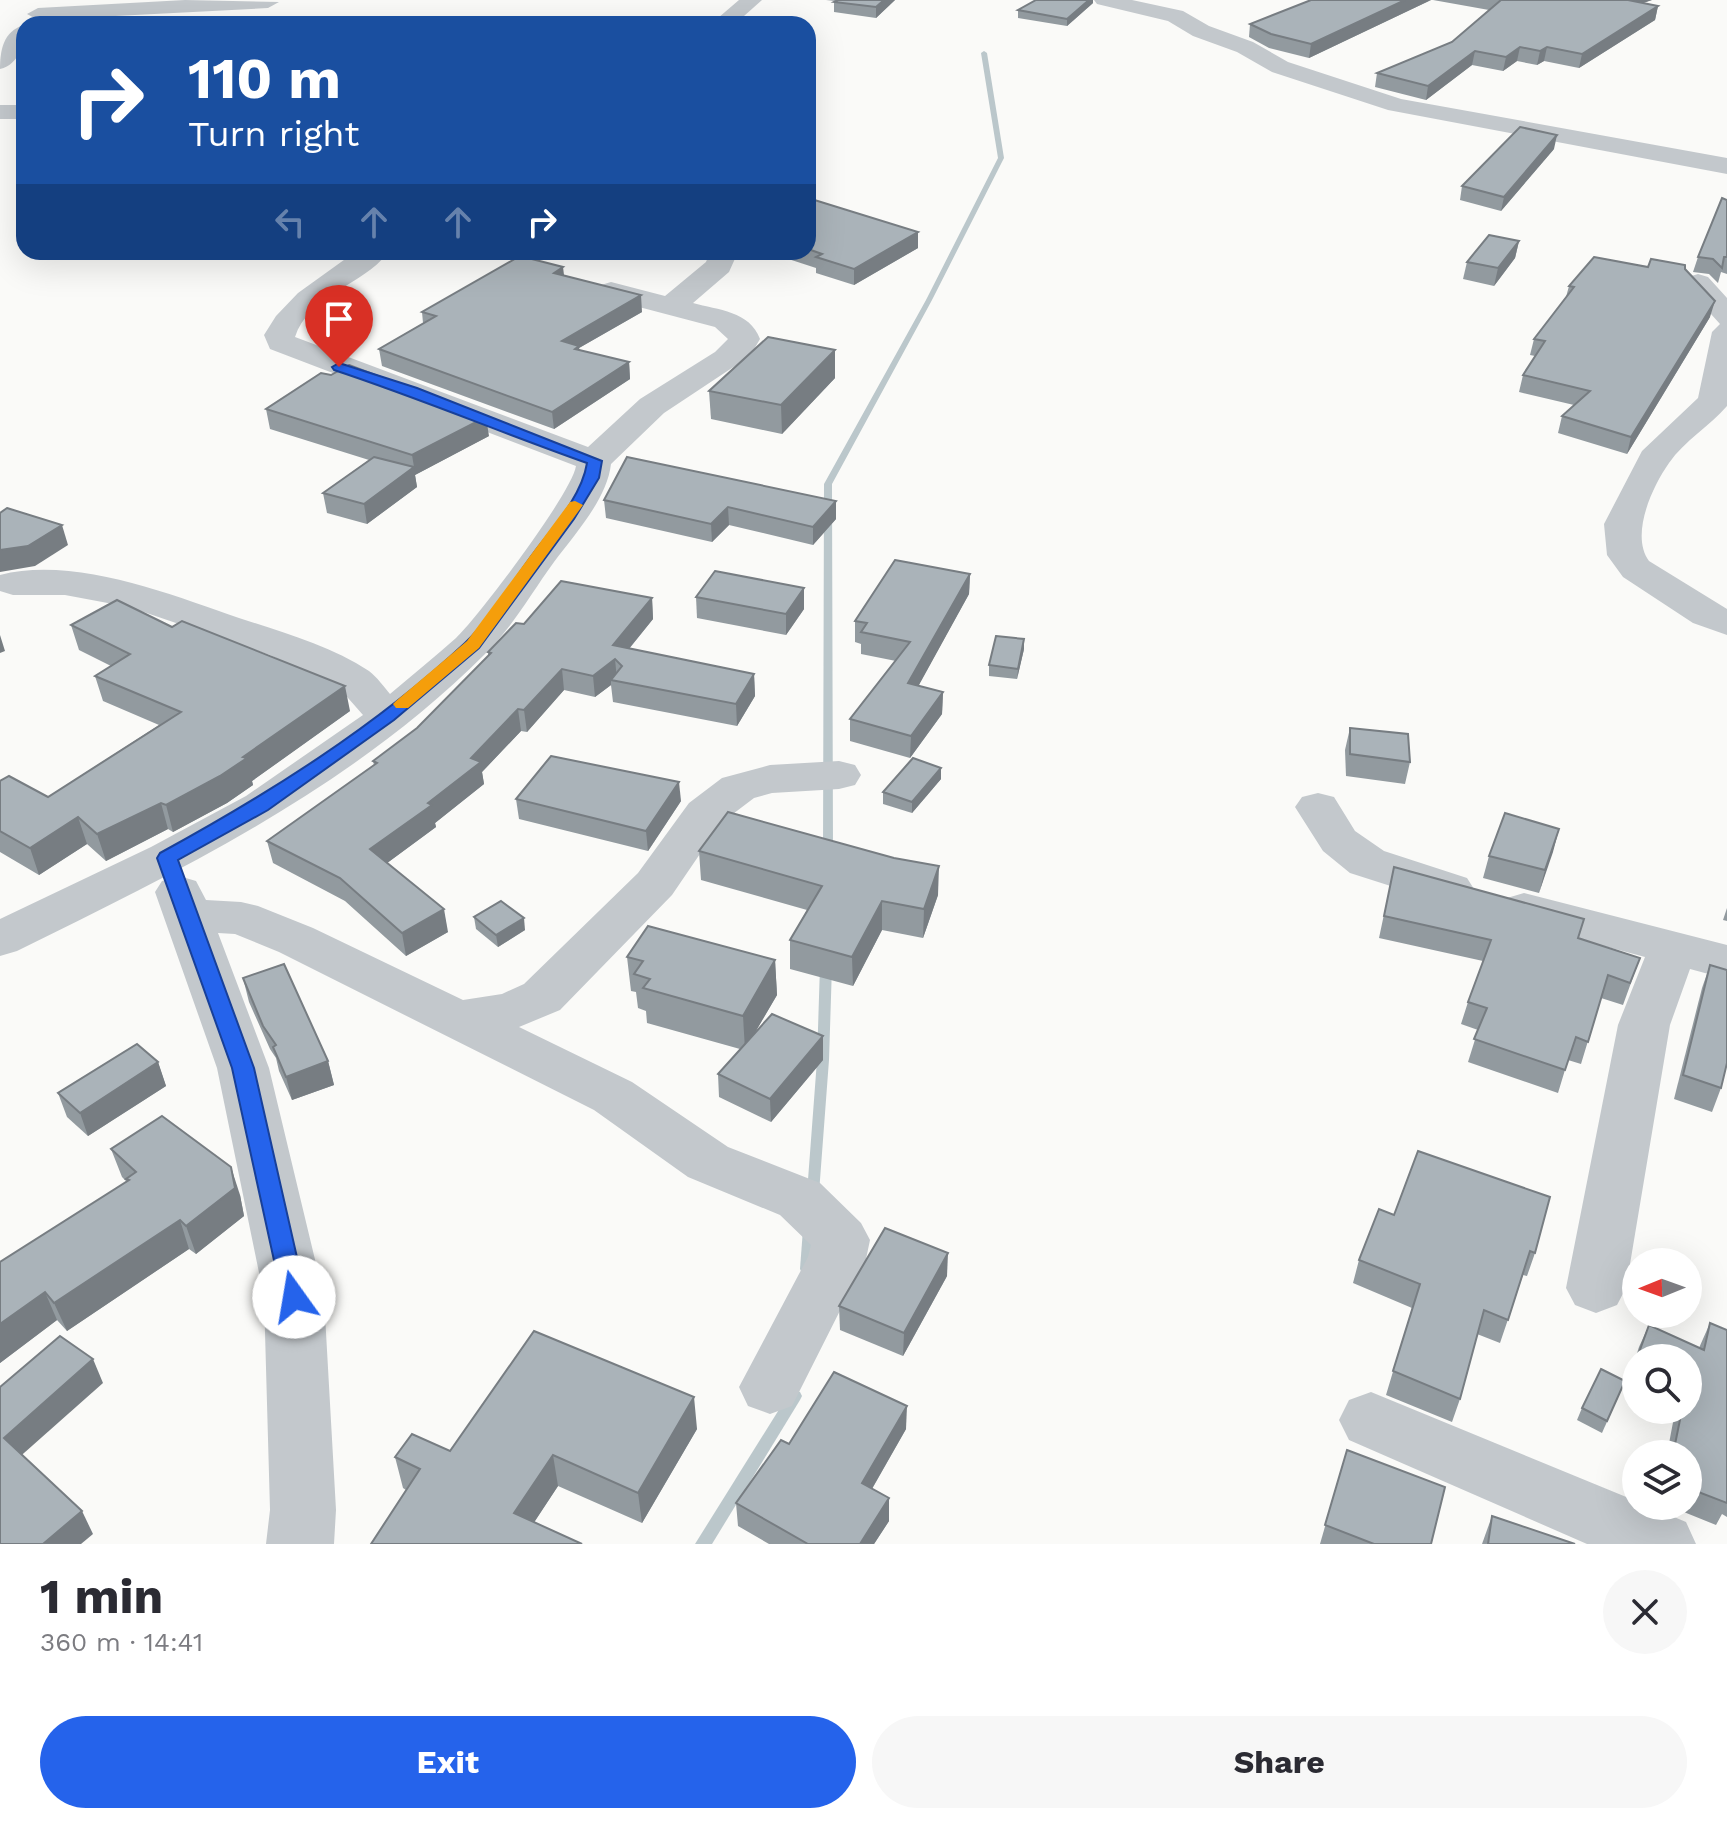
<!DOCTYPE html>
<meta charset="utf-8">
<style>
body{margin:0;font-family:"Work Sans",sans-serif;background:#f7f7f7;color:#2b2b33;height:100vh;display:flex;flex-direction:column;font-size:30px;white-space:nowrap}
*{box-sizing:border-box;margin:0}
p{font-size:26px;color:#7c7c81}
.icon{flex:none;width:44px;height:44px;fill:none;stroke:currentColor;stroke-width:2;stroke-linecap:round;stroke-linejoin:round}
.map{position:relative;height:1544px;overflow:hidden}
.drawer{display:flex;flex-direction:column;background:#fff;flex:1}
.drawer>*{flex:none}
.guide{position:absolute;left:16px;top:16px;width:800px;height:244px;border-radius:24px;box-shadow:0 8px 32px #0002;background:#1a4fa0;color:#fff;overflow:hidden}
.needle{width:52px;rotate:269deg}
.controls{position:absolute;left:1622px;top:1248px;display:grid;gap:16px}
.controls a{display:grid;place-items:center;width:80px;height:80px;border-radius:50%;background:#fff;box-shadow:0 8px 32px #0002;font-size:40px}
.pin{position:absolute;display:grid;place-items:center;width:68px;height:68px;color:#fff;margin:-82px -34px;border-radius:50% 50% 50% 0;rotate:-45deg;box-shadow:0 0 8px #0007}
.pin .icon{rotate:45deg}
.me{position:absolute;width:88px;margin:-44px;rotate:347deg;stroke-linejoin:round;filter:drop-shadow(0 0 6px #0008)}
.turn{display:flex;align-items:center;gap:28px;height:168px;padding:0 40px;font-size:36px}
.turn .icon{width:104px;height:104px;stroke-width:2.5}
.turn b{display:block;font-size:56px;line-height:68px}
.lanes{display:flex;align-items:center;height:76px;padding:0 40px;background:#0003;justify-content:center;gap:40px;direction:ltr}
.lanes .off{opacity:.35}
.round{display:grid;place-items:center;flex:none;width:84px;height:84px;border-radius:42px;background:#f7f7f7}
.headline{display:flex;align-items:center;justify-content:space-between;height:136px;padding:0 40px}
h1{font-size:48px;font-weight:700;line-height:60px}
.cta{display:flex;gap:16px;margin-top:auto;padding:16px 40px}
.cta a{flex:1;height:92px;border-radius:48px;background:#2563eb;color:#fff;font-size:32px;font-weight:700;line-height:92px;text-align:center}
.cta a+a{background:#f7f7f7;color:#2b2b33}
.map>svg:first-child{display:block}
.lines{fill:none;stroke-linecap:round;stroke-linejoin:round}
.stream{fill:#bbc7cb;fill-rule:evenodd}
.minor{fill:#c3c8cc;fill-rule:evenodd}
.wall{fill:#929a9f}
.shaded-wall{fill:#777d82}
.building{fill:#aab3b9;stroke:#777d82;stroke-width:2}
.route{fill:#2563eb;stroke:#184099;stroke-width:2}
.slow{fill:#f59e0b}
</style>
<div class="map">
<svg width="1727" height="1544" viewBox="0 0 1727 1544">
<rect width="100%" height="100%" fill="#fafaf8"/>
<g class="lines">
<!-- stream -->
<g class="stream">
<polygon points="984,51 987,53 1004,158 932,300 832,484 833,854 828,857 823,854 824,484 926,300 998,158 981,53"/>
<polygon points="826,962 830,963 832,966 829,1060 819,1193 818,1197 813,1198 808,1197 807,1193 817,1060 820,966 822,963"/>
<polygon points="810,1224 815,1225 817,1229 814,1269 812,1273 807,1275 802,1273 800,1269 803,1229 805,1225"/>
<polygon points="795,1390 800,1392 802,1396 800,1400 712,1544 695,1544 790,1392"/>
</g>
<!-- minor -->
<g class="minor">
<polygon points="185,0 279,2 268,8 38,20 27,14 38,8"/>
<polygon points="739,0 762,0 735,24 711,24"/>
<polygon points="1094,0 1132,0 1183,11 1209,26 1253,42 1288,62 1401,99 1727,158 1727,174 1388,110 1272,72 1237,52 1193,36 1168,21 1097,4"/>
<path d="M24,25c0,18 -4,39 -24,44 0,-18 3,-38 24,-44z"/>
<rect x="0" y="105" width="24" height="14"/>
<path d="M355,252h33c-22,32 -80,43 -93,85l293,110 52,-48 75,-47 13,-13 -13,-12 -114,-30 -5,-6 5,-6 10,-3 54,14 41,-34 4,-10h28l-9,20 -36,31c25,7 57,8 67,36l-10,17 -86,57 -53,51c-4,35 -36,70 -57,98 -22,30 -42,66 -69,92 -134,134 -300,214 -468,297l-17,5v-37l151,-72 95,-51 117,-81 -22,-25 -71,-35 -141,-48 -64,-12h-52l-13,-4v-16c74,-19 169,19 239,43 43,14 92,28 130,53 8,6 15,16 21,23 22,-19 45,-37 66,-56 23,-22 116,-145 120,-172l-306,-117 -6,-14 12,-19 22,-23z"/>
<path d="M1698,274l10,3 19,21v108c-17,20 -43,35 -58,57 -17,24 -39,72 -20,98l78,48v26l-34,-12 -70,-46 -16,-22 -3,-31 38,-73 56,-53 14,-66 8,-8 -37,-41 5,-6z"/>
<polygon points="839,761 855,765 861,775 855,785 839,789 772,793 754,798 721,823 672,895 560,1010 519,1027 632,1082 728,1147 820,1183 861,1223 870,1240 866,1259 792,1406 770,1414 748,1406 739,1387 808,1257 811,1245 780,1215 688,1177 594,1110 279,952 235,934 218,933 269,1068 324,1297 336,1510 334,1544 266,1544 270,1510 264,1297 217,1068 155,892 162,881 179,876 196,881 206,900 241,902 258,906 313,928 463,1000 502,994 524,984 638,873 689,803 722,778 770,765"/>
<polygon points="1318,793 1334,797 1355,831 1384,851 1467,878 1474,889 1467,900 1450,905 1350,873 1323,851 1295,807 1302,797"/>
<polygon points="1524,893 1727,945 1727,979 1690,969 1670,1025 1626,1288 1617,1305 1596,1313 1575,1305 1566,1288 1618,1025 1645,957 1507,920 1500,909 1507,898"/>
<polygon points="1371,1392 1636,1501 1636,1506 1648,1506 1686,1522 1696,1544 1587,1544 1349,1440 1339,1420 1349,1400"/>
</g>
</g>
<!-- wall -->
<g class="wall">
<polygon points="826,0 895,0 876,18 834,12 834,2 836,1"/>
<polygon points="1036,0 1093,0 1093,3 1067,26 1018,18 1018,10"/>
<polygon points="1431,0 1309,58 1269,48 1249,37 1250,24"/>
<polygon points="1433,0 1652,0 1642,3 1658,6 1655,20 1579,68 1544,61 1537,65 1517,61 1503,71 1472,65 1426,100 1375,87 1377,73 1452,42 1489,10"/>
<polygon points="1554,149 1501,211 1460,200 1462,186"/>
<polygon points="808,198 918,248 854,285 816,273 816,268 767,252 808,252"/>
<polygon points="1727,200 1727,274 1721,272 1718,283 1709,274 1693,272 1698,257"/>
<polygon points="1519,241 1515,258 1494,286 1463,279 1467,262"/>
<polygon points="1648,267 1685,269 1710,317 1627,454 1558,433 1562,416 1574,405 1519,392 1523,375 1535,356 1530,355 1534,339 1566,297 1569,286"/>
<polygon points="564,275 642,312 579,348 580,350 629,362 630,379 554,429 382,366 379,349 423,323 422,312"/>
<polygon points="835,350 835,378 782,434 711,419 709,391"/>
<polygon points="266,409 489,436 415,475 417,487 367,524 327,513 323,493 369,460 270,429"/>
<polygon points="627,457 836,519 813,545 729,525 712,542 606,518 604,500"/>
<polygon points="970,574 969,594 918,686 943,692 942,714 910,758 850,741 850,719 896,661 861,654 861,644 855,642 855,621"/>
<polygon points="696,597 804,609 786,635 697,618"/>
<polygon points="652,598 653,619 629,649 754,674 755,696 737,726 613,702 611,685 595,697 564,690 527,732 521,731 482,772 484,784 435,823 436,827 387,863 448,932 406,956 345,901 273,863 267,841 374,765 373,761 417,728 488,656 488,652 524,624"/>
<polygon points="71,625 172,627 350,711 252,781 253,785 227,803 173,832 168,829 106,861 87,844 39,875 0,852 0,781 48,797 159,725 103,701 95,676 111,666 79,650"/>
<polygon points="1024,649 1017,679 989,676 989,665"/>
<polygon points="1350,728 1410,762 1405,784 1346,776 1345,750"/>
<polygon points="941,768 941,779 912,813 883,804 883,792"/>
<polygon points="516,799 681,801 648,851 519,819"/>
<polygon points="1559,829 1539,893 1483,878 1489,856"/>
<polygon points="699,851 938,895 923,938 882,930 853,986 790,969 790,940 807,910 701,880"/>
<polygon points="1394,867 1578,938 1640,958 1623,1005 1601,998 1581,1064 1568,1060 1558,1093 1468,1062 1478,1030 1461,1024 1468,1002 1483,961 1379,938"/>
<polygon points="1727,908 1727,921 1723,920"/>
<polygon points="474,917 525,930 498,947 476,929"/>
<polygon points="627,957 775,960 777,995 755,1032 823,1060 771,1122 719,1097 718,1074 740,1049 647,1023 646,1011 638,1008 636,992 631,991"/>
<polygon points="1710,965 1721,1088 1712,1112 1674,1099 1702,988"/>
<polygon points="243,978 328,1061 334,1085 292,1100 279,1071 276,1058 270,1049 249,1002"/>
<polygon points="158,1062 166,1086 88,1136 67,1117 58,1093"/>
<polygon points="111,1149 240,1195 244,1216 196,1254 189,1249 67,1331 57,1320 0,1363 0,1262 127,1182 122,1177"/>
<polygon points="1394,1215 1535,1253 1527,1276 1523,1275 1500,1343 1477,1334 1460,1399 1452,1422 1386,1395 1412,1308 1353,1283 1359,1260"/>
<polygon points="947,1276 903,1356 840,1330 839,1306"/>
<polygon points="1710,1323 1727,1330 1727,1517 1722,1514 1716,1525 1669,1506 1688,1506 1688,1454 1667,1454 1674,1417 1659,1410 1688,1410 1688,1358 1636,1358 1636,1399 1624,1393 1639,1347 1649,1325 1699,1348"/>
<polygon points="1625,1381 1602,1433 1577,1420 1582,1408"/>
<polygon points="697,1429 642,1523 558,1486 534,1522 406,1490 403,1488 395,1457 450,1451"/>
<polygon points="906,1429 872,1489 889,1521 874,1544 769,1544 738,1526 736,1503 789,1444"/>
<polygon points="1347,1450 1431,1544 1320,1544"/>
<polygon points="1492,1516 1575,1544 1482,1544"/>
</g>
<!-- shaded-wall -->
<g class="shaded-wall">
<polygon points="884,0 895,0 876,18 876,7"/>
<polygon points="1089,0 1093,0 1093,3 1067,26 1067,19"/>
<polygon points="1405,0 1431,0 1309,58 1311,44"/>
<polygon points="1619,0 1652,0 1617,12"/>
<polygon points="1658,6 1655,20 1579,68 1582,54"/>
<polygon points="1520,47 1517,61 1503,71 1506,57"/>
<polygon points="1547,47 1544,61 1537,65 1540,51"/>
<polygon points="1475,51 1472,65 1426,100 1428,86"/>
<polygon points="1557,135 1554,149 1501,211 1504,197"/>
<polygon points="918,232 918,248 854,285 854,269"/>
<polygon points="1519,241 1515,258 1494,286 1498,268"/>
<polygon points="563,267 565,283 554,273"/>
<polygon points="641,295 642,312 579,348 581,363 562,341"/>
<polygon points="1715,301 1710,317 1627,454 1631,437"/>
<polygon points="835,350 835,378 782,434 781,405"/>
<polygon points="629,362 630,379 554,429 552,412"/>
<polygon points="486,417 489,436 415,475 417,487 367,524 364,504 414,467 412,455"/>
<polygon points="836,501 836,519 813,545 813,527"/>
<polygon points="728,507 729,525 712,542 711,524"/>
<polygon points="62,525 68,545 35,566 0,572 0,550"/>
<polygon points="970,574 969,594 908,705 908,683"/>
<polygon points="804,588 804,609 786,635 786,614"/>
<polygon points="652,598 653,619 618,662 615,659 617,680 611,680 611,685 595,697 593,676 613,645"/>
<polygon points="0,635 5,651 0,653"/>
<polygon points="1024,639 1024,649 1017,679 1018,669"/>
<polygon points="562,669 564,690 527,732 524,710"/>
<polygon points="754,674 755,696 737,726 736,704"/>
<polygon points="345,686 350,711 252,781 253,785 227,803 173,832 166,805 243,757"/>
<polygon points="943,692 942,714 910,758 911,736"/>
<polygon points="518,709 521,731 482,772 484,784 435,823 436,827 375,872 370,849 428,803"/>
<polygon points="941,768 941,779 912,813 912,802"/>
<polygon points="679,782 681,801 648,851 646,831"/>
<polygon points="161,803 168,829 106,861 97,834"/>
<polygon points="78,817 87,844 39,875 30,848"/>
<polygon points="1559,829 1553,852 1539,893 1545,870"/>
<polygon points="939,866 938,895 923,938 924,909"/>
<polygon points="882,901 882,930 853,986 852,957"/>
<polygon points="444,909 448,932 406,956 402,933"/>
<polygon points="524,918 525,930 498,947 496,935"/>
<polygon points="775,960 777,995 745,1050 743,1016"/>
<polygon points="823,1036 823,1060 771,1122 770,1099"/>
<polygon points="328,1061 334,1085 292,1100 286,1077"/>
<polygon points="158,1062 166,1086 88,1136 80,1113"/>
<polygon points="231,1167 240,1195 244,1216 196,1254 186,1226"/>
<polygon points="180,1220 189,1249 67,1331 54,1303"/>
<polygon points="948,1253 947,1276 903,1356 904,1333"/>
<polygon points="45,1292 57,1320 0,1363 0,1324"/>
<polygon points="93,1359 103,1383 15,1461 4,1438"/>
<polygon points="694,1397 697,1429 642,1523 638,1493"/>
<polygon points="907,1406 906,1429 862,1506 862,1483"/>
<polygon points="553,1455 558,1486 520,1544 514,1513"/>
<polygon points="889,1498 889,1521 874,1544 860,1544"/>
<polygon points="82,1511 93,1534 81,1544 43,1544"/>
</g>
<!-- building -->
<g class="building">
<polygon points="838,0 884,0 876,7 834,2"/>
<polygon points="1036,0 1089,0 1067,19 1018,10"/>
<polygon points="1311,0 1405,0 1311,44 1271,34 1250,24"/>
<polygon points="1501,0 1628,0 1658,6 1582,54 1547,47 1540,51 1520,47 1506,57 1475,51 1428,86 1377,73 1452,42"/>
<polygon points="1520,127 1557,135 1504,197 1462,186"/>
<polygon points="808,198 918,232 854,269 816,257 822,254 808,249"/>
<polygon points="1722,198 1727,200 1727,257 1724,257 1722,268 1713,259 1698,257"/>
<polygon points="1489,235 1519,241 1498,268 1467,262"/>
<polygon points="520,256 563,267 554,273 641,295 562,341 579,346 575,349 629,362 552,412 379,349 436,316 422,312"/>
<polygon points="1594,257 1648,267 1651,259 1685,265 1685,269 1715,301 1631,437 1562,416 1590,391 1523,375 1545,341 1534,339 1574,287 1569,286"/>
<polygon points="768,337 835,350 781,405 709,391"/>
<polygon points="349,365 486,417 412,455 266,409 321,373 331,375"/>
<polygon points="374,457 414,467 364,504 323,493"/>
<polygon points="627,457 836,501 813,527 728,507 711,524 604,500"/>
<polygon points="7,508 62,525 28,546 0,550 0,513"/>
<polygon points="895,560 970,574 908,683 943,692 911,736 850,719 910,642 861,632 867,623 855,621"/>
<polygon points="715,571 804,588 786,614 696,597"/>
<polygon points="561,581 652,598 613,645 754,674 736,704 611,680 622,666 615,659 593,676 562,669 524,710 518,709 471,758 481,762 428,803 432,805 370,849 444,909 402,933 340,878 267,841 377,763 373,761 417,728 491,653 488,652 516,623 524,624"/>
<polygon points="117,600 172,627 182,621 345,686 243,757 247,758 220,776 166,805 161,803 97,834 78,817 30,848 0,831 0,781 9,776 48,797 181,712 95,676 130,654 71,625"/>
<polygon points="996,636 1024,639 1018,669 989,665"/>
<polygon points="1350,728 1408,734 1410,762 1350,754"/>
<polygon points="551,756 679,782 646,831 516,799"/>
<polygon points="913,758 941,768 912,802 883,792"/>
<polygon points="728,812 894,858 939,866 924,909 882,901 852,957 790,940 822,886 699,851"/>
<polygon points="1505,813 1559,829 1545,870 1489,856"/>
<polygon points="1394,867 1584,919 1578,938 1640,958 1630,983 1608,975 1588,1042 1576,1037 1565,1070 1474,1039 1487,1008 1468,1002 1491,940 1384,916"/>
<polygon points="501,901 524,918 496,935 474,917"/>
<polygon points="648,926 775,960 743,1016 643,988 650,979 634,974 643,961 627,957"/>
<polygon points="284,964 328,1061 286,1077 273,1047 276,1045 263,1026 243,978"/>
<polygon points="1710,965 1727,970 1727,1063 1721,1088 1683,1075"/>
<polygon points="772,1014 823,1036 770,1099 718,1074"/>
<polygon points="137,1044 158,1062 80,1113 58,1093"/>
<polygon points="162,1116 231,1167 235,1188 186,1226 180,1220 54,1303 45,1292 0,1324 0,1262 129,1180 126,1179 136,1172 111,1149"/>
<polygon points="1418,1151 1550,1197 1535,1253 1530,1251 1508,1320 1484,1310 1460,1399 1393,1371 1420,1284 1359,1260 1379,1209 1394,1215"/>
<polygon points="885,1228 948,1253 904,1333 839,1306"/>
<polygon points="1710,1323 1727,1330 1727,1503 1688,1488 1688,1454 1673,1454 1682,1410 1688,1410 1688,1358 1637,1358 1649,1325 1704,1350"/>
<polygon points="534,1331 694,1397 638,1493 553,1455 514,1513 582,1544 371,1544 420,1469 395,1457 412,1434 450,1451"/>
<polygon points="60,1336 93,1359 4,1438 82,1511 43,1544 0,1544 0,1387"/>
<polygon points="1601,1369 1625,1381 1607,1421 1582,1408"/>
<polygon points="834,1372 907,1406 862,1483 889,1498 860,1544 808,1544 736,1503 781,1440 789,1444"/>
<polygon points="1347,1450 1445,1487 1431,1544 1374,1544 1325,1525"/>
<polygon points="1492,1516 1575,1544 1488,1544"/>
</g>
<!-- route -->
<path class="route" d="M339,363l78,25 185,73 -3,17 -25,41 -95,129 -85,72 -126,90 -90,50 76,208 52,229 -3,8 -9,3 -9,-3 -3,-8 -50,-229 -75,-210 3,-5c108,-59 215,-126 305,-210 27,-26 48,-63 70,-92 20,-26 47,-56 52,-88 -85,-30 -168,-65 -253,-93l-2,-3z"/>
<!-- slow -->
<polygon class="slow" points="575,501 583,505 479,648 408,708 396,708 393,704 396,701 467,641 570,502"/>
</svg>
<div class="controls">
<a><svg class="needle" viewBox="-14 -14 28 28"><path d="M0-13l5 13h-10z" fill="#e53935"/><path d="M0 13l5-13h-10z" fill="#7c7c81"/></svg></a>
<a><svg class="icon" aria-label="search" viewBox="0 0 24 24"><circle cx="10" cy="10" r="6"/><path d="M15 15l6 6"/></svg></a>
<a><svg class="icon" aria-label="layers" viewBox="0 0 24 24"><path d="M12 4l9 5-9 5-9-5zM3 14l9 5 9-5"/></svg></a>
</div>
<div class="pin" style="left:339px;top:367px;background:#d93025"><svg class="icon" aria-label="arrive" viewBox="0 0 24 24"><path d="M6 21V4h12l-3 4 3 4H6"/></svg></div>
<svg class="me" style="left:294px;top:1297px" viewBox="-20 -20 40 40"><circle r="19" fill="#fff"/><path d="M0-13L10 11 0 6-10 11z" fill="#2563eb"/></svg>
<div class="guide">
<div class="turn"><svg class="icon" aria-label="right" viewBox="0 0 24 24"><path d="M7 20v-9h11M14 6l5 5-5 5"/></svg><div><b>110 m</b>Turn right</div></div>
<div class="lanes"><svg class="icon off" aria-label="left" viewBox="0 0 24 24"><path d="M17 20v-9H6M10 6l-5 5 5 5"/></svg><svg class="icon off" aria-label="ahead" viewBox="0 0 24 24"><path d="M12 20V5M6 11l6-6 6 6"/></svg><svg class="icon off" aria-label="ahead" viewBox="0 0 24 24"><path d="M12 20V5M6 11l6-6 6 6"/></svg><svg class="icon" aria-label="right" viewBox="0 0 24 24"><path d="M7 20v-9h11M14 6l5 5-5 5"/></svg></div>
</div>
</div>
<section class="drawer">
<div class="headline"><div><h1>1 min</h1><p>360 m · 14:41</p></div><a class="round"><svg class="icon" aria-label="close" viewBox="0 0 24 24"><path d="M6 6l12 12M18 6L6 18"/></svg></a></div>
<div class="cta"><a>Exit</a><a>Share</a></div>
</section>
